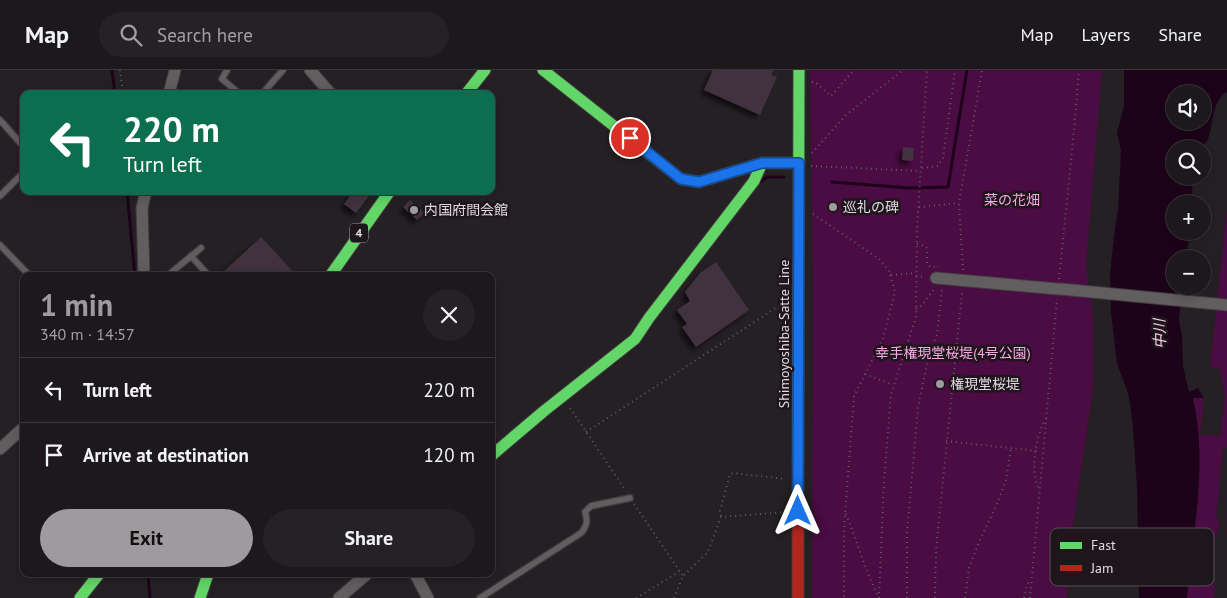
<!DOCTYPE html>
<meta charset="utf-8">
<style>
body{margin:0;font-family:"PT Sans","Noto Sans JP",sans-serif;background:#252124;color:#f1f3f6;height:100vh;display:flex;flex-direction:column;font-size:19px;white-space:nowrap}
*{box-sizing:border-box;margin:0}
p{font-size:16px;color:#a0a0a3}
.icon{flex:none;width:28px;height:28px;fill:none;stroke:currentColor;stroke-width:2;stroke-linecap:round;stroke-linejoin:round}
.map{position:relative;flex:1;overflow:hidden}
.drawer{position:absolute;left:20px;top:202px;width:475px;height:305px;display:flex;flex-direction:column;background:#1c181b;border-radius:10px;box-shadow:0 2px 12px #0003,0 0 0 1px #3a373a}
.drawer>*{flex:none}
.top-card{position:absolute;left:20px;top:20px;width:475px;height:105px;border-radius:10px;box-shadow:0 2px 12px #0003,0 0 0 1px #3a373a;background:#0b6e4f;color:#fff;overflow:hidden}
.tools{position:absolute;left:1166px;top:15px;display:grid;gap:10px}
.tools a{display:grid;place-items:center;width:45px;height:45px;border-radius:50%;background:#1c181b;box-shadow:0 2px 12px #0003,0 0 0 1px #3a373a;font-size:25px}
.pin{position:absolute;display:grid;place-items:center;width:42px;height:42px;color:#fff;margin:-21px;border:2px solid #fff;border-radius:50%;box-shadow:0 1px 5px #0007}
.me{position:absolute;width:55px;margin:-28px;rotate:0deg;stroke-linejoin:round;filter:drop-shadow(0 0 4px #0008)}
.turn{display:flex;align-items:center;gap:18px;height:105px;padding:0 20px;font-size:22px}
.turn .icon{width:65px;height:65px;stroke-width:2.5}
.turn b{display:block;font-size:35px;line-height:42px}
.round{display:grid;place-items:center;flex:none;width:52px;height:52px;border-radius:26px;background:#252124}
.head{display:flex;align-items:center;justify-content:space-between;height:85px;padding:0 20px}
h1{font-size:30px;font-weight:600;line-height:38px;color:#9f9a9e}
.action{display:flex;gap:10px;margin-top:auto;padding:10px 20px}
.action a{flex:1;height:58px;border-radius:30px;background:#9f9a9e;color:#111;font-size:20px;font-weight:600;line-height:58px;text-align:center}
.action a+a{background:#252124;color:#f1f3f6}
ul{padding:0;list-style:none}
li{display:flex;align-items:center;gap:15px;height:65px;padding:0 20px;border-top:1px solid #3a373a}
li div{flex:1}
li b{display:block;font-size:19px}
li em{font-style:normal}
header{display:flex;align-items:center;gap:30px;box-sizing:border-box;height:70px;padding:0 25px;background:#1c181b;border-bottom:1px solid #3a373a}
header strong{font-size:24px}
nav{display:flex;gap:28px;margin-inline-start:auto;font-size:18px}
.search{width:350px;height:45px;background:#252124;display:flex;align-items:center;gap:12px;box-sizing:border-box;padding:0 18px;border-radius:28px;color:#a0a0a3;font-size:19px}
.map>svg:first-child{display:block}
.green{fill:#4b0b43}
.water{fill:#1d0319;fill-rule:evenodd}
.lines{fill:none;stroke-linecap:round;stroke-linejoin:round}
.stream{stroke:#1d0319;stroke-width:3}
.building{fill:#433340;filter:url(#shadow)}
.lane-casing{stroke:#403c3f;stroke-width:8}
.street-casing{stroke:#403c3f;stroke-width:13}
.fast-casing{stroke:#403c3f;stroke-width:13}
.jam-casing{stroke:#403c3f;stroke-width:13}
.path{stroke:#605c60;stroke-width:2;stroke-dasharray:1 4;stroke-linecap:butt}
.lane{stroke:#615e60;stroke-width:5.5}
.street{stroke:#615e60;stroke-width:11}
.fast{stroke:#63d668;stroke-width:11}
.jam{stroke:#b3261e;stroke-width:11}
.route-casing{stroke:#114b97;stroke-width:12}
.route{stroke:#1a73e8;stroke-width:9}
.poi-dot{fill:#9f9a9e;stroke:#1d161b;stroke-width:2}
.labels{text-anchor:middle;stroke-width:5;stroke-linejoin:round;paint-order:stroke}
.shield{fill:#1d161b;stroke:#a6a0a4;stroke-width:1}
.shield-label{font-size:12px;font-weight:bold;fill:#e0dbdf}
.park-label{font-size:14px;fill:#faa8e8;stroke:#1d161b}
.poi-label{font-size:14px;fill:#e0dbdf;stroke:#1d161b;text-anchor:start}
.street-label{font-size:14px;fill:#e0dbdf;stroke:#1d161b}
.water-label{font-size:15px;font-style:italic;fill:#f6ccec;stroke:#1d161b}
.key{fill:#1d161b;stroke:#585156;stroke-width:1}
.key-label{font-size:14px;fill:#e0dbdf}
</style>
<header>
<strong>Map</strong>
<div class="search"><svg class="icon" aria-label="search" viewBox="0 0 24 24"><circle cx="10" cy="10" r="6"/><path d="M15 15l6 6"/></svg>Search here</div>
<nav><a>Map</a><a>Layers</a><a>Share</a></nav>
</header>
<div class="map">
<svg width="1227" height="528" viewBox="0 0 1227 528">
<defs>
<filter id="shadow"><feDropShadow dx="-4" dy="4" stdDeviation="2.5" flood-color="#0009"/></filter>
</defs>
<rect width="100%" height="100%" fill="#252024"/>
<!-- green -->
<g class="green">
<polygon points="810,0 1102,0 1086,197 1093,247 1093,319 1070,475 1067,528 812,528 813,221"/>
<path d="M1227,137v241h-4l-7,71 4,1 -9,38 3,14v26h-27c6,-68 21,-132 6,-200h11l-4,37 20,1 5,-41 -6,-28h-9z"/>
</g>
<!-- water -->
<path class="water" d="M1124,0h103v22c-16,9 -13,32 -19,47 -2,3 -5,7 -7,10h-26v27h18l-2,28h-16v27h15l-4,28h-11v27h7l-3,34 3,15 1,31 6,26 9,-4 6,10h-11c15,67 0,133 -6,200h-48l-2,-111 -4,-59 -4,-32 -12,-33 -6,-51 -1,-38 4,-38 4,-26 2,-39 1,-20 -4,-18 7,-27zM1175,24h27v27h-27z"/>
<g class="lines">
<!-- stream -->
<g class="stream">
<polyline points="112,0 115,24"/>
<polyline points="761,112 767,107 784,107"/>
<polyline points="832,112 909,118 948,117 967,0"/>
<polyline points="127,121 135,206"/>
<polyline points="148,504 150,528"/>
</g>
</g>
<!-- building -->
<g class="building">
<polygon points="713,0 773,0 771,5 777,7 760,45 704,20"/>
<polygon points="903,77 914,78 913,91 902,90"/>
<polygon points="354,121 373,121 356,143 344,134"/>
<polygon points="410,130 424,143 417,150 403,137"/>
<polygon points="261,167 297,206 219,206"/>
<polygon points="716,192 749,240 696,277 682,257 687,254 677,240 690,231 685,222 700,203"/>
</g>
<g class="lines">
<!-- lane casing -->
<g class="lane-casing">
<g id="lane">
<polyline points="227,0 222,9 240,24"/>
<polyline points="262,24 283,0"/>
<polyline points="0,50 24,77"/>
<polyline points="0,126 24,102"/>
<polyline points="0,175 30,206"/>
<polyline points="191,186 209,206"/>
<polyline points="167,206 201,178"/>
<path d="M480,528l101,-65c6,-7 7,-12 4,-21l6,-6 39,-8"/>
</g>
</g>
<!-- street casing -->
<g class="street-casing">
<g id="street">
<polyline points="310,0 331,24"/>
<polyline points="169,24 175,0"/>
<polyline points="144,206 142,138 146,121"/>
<polyline points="936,208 1058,219"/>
<polyline points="1061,219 1227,235"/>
<polyline points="0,379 24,357"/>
<polyline points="415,504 428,528"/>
<polyline points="339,528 367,504"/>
</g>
</g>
<!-- fast casing -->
<g class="fast-casing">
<g id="fast">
<polyline points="543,0 681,109 699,112 762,93 799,93"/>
<polyline points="466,24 485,0"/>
<polyline points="330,206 390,121"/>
<polyline points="491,386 544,341 635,269 649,248 754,111 762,93"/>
<polyline points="798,392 799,0"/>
<polyline points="80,528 99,504"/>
<polyline points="200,528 208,504"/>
</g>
</g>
<!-- jam casing -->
<g class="jam-casing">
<polyline id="jam" points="798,528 798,392"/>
</g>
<!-- path -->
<g class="path">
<polyline points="120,0 123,24"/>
<polyline points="812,12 815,12 831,26 854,0"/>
<polyline points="812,83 846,45 903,0"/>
<polyline points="811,96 921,101"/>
<polyline points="922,98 938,96 943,88 955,0"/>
<polyline points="919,137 959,133"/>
<polyline points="813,144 879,189 889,201 895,222 883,269 854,326 844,459 844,528"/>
<polyline points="917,174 925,176 927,178 927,194 930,197 939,197"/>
<polyline points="963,200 959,133 982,0"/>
<polyline points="891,205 916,203"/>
<polyline points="916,206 926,207"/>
<polyline points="1059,209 1073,71 1079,0"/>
<polyline points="916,239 923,234 934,219"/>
<polyline points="865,304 893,315"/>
<polyline points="570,338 626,421"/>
<polyline points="586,362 785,232"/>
<polyline points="946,371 1037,381"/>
<path d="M1038,417c-8,-19 -2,-54 9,-70"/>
<polyline points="634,434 683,506"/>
<path d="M846,444c11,27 19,56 32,82"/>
<polyline points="721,446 720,441 730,404 733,403 786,409"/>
<polyline points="636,528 679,502"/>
<polyline points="674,528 683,506 708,482 721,447 786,442"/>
<polyline points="879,528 884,411 891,324 916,247 917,159 927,0"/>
<polyline points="907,528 907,463 918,337 928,290 937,264 942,218"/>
<polyline points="935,528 936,480 962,222"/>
<polyline points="965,528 969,498 979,472 997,434 1006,410 1011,378"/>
<polyline points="1024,528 1027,515 1030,509"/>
<polyline points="1030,528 1057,229"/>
</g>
<!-- lane -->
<use href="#lane" class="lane"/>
<!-- street -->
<use href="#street" class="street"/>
<!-- fast -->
<use href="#fast" class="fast"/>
<!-- jam -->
<use href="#jam" class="jam"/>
</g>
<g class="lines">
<!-- route casing -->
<g class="route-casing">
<polyline id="route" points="630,68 681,109 699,112 762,93 799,93 798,441"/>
</g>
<!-- route -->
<use href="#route" class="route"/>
</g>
<!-- markers -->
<g class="poi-dot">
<circle cx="833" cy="137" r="5"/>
<circle cx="414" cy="140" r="5"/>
<circle cx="940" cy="314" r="5"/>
</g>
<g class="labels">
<!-- shield labels -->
<rect class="shield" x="350" y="153.5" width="18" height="19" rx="4"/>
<g class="shield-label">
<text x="359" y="167">4</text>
</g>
<!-- park labels -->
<g class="park-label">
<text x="1012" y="135">菜の花畑</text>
<text x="953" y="288">幸手権現堂桜堤(4号公園)</text>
</g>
<!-- poi labels -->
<g class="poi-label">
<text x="843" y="142">巡礼の碑</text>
<text x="424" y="145">内国府間会館</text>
<text x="950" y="319">権現堂桜堤</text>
</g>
<!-- street labels -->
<g class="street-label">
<text transform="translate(784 264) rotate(-90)" y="5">Shimoyoshiba-Satte Line</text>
</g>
<!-- water labels -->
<g class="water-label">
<text transform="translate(1160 264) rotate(-92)" y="5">中川</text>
</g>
</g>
<!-- legend -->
<rect x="1050" y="458" width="164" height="58" rx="8" class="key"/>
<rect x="1060" y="472" width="22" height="7" fill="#63d668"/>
<rect x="1060" y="495" width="22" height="6" fill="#b3261e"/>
<g class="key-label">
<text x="1091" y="480">Fast</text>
<text x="1091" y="503">Jam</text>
</g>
</svg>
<div class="tools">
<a><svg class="icon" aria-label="sound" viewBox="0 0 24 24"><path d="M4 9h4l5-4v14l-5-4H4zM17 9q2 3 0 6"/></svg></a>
<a><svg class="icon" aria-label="search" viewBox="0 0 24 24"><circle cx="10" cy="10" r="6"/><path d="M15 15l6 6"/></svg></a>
<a>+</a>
<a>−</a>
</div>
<div class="pin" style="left:630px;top:68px;background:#d93025"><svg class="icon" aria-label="arrive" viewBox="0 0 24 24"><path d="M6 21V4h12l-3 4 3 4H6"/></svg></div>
<svg class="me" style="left:798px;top:441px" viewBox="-20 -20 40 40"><path d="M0-17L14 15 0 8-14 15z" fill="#1a73e8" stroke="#fff" stroke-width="4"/></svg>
<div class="top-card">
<div class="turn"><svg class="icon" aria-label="left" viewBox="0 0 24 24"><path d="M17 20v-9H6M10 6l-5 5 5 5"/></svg><div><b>220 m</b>Turn left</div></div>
</div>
<section class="drawer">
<div class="head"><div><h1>1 min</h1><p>340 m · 14:57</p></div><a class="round"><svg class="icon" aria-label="close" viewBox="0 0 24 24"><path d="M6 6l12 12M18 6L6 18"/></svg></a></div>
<ul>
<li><svg class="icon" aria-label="left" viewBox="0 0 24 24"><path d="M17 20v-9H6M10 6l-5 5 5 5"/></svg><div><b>Turn left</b></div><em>220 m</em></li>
<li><svg class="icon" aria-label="arrive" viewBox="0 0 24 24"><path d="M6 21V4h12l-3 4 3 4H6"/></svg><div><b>Arrive at destination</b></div><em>120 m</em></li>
</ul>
<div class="action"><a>Exit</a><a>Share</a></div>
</section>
</div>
